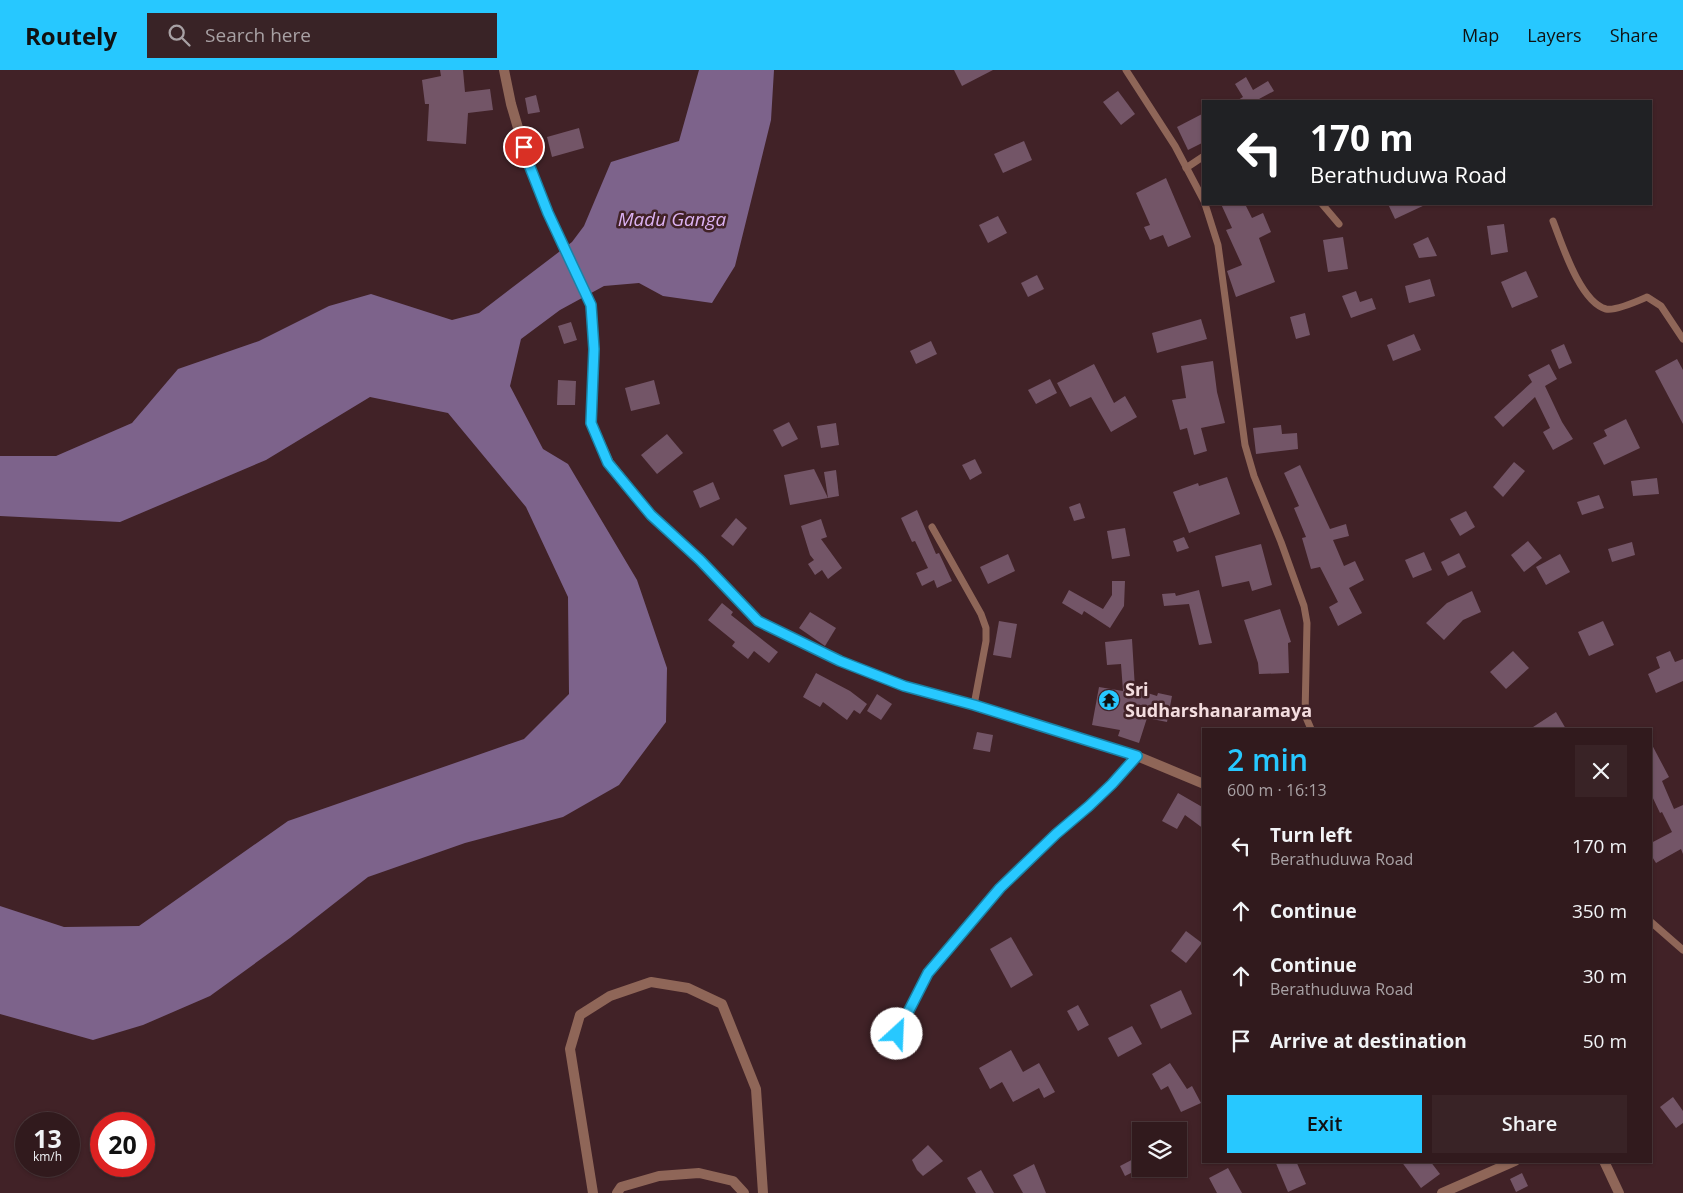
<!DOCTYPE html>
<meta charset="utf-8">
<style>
body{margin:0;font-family:"Open Sans",sans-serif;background:#392326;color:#f1f3f6;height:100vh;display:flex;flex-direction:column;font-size:19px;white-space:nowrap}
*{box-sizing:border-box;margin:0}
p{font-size:16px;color:#a8a1a4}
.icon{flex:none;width:28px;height:28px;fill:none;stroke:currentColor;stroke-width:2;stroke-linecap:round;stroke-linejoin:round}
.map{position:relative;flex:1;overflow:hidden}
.details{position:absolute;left:1202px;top:658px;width:450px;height:435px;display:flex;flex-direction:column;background:#311a1d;border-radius:0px;box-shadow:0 1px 4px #0004,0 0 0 1px #4c383b}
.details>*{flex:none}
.banner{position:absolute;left:1202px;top:30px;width:450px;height:105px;border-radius:0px;box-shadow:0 1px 4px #0004,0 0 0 1px #4c383b;background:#202124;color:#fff;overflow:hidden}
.fabs{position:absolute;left:1132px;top:1052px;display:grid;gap:10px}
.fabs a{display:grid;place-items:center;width:55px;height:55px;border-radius:0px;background:#311a1d;box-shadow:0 1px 4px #0004,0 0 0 1px #4c383b;font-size:25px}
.speed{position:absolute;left:15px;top:1042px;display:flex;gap:10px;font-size:25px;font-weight:700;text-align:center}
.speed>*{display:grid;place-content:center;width:65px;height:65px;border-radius:50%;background:#311a1d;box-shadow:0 1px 4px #0004,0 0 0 1px #4c383b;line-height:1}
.speed small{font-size:12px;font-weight:400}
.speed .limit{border:8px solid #d22;background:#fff;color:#111}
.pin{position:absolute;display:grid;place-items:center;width:42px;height:42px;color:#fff;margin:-21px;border:2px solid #fff;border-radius:50%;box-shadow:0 1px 5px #0007}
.me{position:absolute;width:55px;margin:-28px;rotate:25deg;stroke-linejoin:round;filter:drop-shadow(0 0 4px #0008)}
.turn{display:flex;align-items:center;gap:18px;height:105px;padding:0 25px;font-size:22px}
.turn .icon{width:65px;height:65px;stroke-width:2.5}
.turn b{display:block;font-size:35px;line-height:42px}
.round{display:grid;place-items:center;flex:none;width:52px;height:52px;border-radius:0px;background:#392326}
.overview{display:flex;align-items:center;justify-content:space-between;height:85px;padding:0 25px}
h1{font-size:30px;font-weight:600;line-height:38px;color:#27c8ff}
.action{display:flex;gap:10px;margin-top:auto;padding:10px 25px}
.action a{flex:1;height:58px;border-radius:0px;background:#27c8ff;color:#111;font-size:20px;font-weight:600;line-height:58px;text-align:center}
.action a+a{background:#392326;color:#f1f3f6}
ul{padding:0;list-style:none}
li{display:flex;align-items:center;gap:15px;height:65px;padding:0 25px}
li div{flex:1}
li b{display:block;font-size:19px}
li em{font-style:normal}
header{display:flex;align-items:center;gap:30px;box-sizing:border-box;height:70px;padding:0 25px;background:#27c8ff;color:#111}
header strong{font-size:24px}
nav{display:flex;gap:28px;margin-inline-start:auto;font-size:18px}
.search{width:350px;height:45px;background:#392326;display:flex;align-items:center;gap:12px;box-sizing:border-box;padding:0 18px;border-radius:0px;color:#a8a1a4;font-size:19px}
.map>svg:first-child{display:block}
.water{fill:#7d638b}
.building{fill:#735567}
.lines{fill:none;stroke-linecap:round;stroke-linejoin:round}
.service{stroke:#8f6658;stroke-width:7}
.minor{stroke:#8f6658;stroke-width:10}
.tertiary{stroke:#8f6658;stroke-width:10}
.route-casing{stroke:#1982a6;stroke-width:12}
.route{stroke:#27c8ff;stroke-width:9}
.labels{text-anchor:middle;stroke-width:5;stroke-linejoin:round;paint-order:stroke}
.poi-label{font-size:18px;font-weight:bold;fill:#f4dee0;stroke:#412227;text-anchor:start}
.water-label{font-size:19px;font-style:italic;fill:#dcb2f2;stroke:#412227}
</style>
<header>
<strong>Routely</strong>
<div class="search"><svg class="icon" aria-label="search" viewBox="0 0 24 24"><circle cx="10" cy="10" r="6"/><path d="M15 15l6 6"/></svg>Search here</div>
<nav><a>Map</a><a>Layers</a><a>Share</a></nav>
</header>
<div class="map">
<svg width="1683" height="1123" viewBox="0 0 1683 1123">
<rect width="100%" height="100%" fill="#412227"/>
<!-- water -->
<polygon class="water" points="699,0 774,0 771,50 735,196 712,233 663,226 639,213 604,216 560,240 521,269 510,316 543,379 568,394 637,510 667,598 666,652 619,715 563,747 465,773 368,807 290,868 210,926 143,955 93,970 0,944 0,836 64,857 139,856 288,751 524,669 569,624 568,527 526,437 448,343 370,327 266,390 120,452 0,446 0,386 56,386 132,353 178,299 259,271 329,236 371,224 452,250 479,243 572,172 584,156 611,92 679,71"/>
<!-- building -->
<g class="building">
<polygon points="440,0 463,0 465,22 490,19 493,40 468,43 466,74 427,71 429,34 425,34 422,10 441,6"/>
<polygon points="954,0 993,0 962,16"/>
<polygon points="1246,7 1253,20 1268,11 1274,21 1259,29 1260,31 1239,31 1238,30 1243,27 1235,14"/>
<polygon points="1118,21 1135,44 1121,55 1103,32"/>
<polygon points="536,25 540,42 528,44 525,28"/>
<polygon points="1204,43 1204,72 1188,80 1177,57"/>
<polygon points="579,58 584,78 552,87 547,67"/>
<polygon points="1024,71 1032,90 1003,103 994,84"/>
<polygon points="1166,108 1191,167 1168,177 1163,165 1150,170 1144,157 1150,155 1136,123"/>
<polygon points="1221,134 1245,134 1252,148 1263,143 1271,162 1259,168 1275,212 1236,227 1227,201 1242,195 1226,160 1232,158"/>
<polygon points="1388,134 1427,134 1395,149"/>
<polygon points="998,146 1007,163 988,173 979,155"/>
<polygon points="1504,154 1508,182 1491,185 1487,156"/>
<polygon points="1343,167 1348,199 1328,202 1323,170"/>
<polygon points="1428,167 1437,186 1419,188 1413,174"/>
<polygon points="1526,201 1538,227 1512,238 1501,212"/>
<polygon points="1037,205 1044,219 1028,227 1021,213"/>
<polygon points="1430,209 1435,226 1409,233 1405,216"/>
<polygon points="1356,221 1360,232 1372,228 1376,239 1351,248 1342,226"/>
<polygon points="1305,243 1310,265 1296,269 1290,247"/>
<polygon points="1201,249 1207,269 1157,283 1152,263"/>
<polygon points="571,252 577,270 564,274 558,256"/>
<polygon points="1414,264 1421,280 1393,291 1387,275"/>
<polygon points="931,271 937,284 916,294 910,281"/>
<polygon points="1564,274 1572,293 1559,299 1551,280"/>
<polygon points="1677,289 1683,300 1683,354 1655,301"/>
<polygon points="1213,291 1217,322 1225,353 1201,358 1207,381 1194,385 1187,358 1180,360 1172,330 1186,328 1181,296"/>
<polygon points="1094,294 1114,333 1125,326 1137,347 1111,362 1091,327 1070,337 1057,313"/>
<polygon points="1549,294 1557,309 1545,316 1562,352 1573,369 1553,380 1543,362 1550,358 1535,327 1503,357 1494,347 1532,312 1528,305"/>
<polygon points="1050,309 1057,323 1036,334 1028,320"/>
<polygon points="558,310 576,311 575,335 557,335"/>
<polygon points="654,310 660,334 631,341 625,318"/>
<polygon points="1626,349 1640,378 1604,395 1593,373 1607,366 1604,360"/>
<polygon points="789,352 798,369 782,377 773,360"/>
<polygon points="836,353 839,375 821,378 817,356"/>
<polygon points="1281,355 1282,364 1297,363 1298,379 1256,384 1253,358"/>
<polygon points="667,364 683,383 657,404 641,385"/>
<polygon points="975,389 982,403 970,410 962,395"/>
<polygon points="1514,392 1525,401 1503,427 1493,417"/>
<polygon points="1300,395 1330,459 1346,454 1349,466 1333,470 1344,496 1355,491 1364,510 1349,518 1362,543 1338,556 1329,537 1338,532 1320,497 1311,499 1302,468 1306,467 1294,438 1299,436 1284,403"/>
<polygon points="814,399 828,428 790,435 784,405"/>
<polygon points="836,400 839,426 828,428 824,402"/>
<polygon points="1227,407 1240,444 1189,463 1173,422 1198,413 1199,416"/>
<polygon points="1657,408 1659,424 1633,426 1631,411"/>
<polygon points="713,412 720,429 700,438 693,421"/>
<polygon points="1599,425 1604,438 1582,445 1577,432"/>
<polygon points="1080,433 1085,448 1074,451 1069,437"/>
<polygon points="917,440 936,484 939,483 952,511 937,518 934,510 922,516 916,503 928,498 915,471 912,472 901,448"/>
<polygon points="1466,441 1475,457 1460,466 1450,449"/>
<polygon points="736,448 747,458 733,476 721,466"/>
<polygon points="821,449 827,467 821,469 842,498 828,509 822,500 815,505 808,494 814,490 810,485 801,456"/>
<polygon points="1125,458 1130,486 1112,489 1107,461"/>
<polygon points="1184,467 1189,478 1177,482 1173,471"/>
<polygon points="1528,471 1542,488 1524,502 1511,485"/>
<polygon points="1632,472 1635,485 1612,492 1608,479"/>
<polygon points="1261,474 1272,515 1252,521 1249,511 1222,517 1215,486"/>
<polygon points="1424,482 1432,500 1413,508 1405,490"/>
<polygon points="1459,483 1466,497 1448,506 1441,492"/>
<polygon points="1008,484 1015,501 988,514 980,497"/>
<polygon points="1560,484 1570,502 1546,515 1536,497"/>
<polygon points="1112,511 1125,511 1124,536 1110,558 1084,541 1082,545 1062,533 1069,520 1103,539 1112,525"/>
<polygon points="1199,520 1212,573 1199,575 1189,534 1164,536 1162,524 1175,523 1176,526"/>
<polygon points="1472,521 1481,542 1463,550 1444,570 1426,553 1447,533"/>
<polygon points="722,533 733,542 731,545 778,582 769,593 754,581 748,589 732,576 735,572 708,550"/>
<polygon points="1280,539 1291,572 1288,573 1289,603 1259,604 1258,593 1244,550"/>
<polygon points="810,542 836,558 825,576 799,558"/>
<polygon points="999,551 1017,554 1011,588 993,585"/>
<polygon points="1603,551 1614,575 1589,586 1578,562"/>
<polygon points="1132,569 1135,619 1157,626 1158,623 1172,626 1167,652 1147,648 1139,673 1118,666 1120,660 1092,655 1099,617 1123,621 1121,594 1107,595 1105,572"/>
<polygon points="1513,581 1529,598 1506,619 1490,602"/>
<polygon points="1670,581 1675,592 1683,589 1683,611 1656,623 1648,604 1660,598 1656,587"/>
<polygon points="816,603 850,621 867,634 860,644 854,640 847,650 823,632 820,637 803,627"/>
<polygon points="877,624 892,634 881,650 867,641"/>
<polygon points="1556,642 1566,659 1530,659"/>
<polygon points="977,662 993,665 990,682 973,679"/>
<polygon points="1651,673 1669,707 1662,711 1674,739 1683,735 1683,784 1681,779 1656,793 1651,785 1651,773 1672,762 1662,742 1660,743 1651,724"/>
<polygon points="1178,723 1204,738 1204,759 1185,745 1177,759 1162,751"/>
<polygon points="1186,861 1202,873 1186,893 1171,881"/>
<polygon points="1011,867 1033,905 1011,918 990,879"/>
<polygon points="1181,920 1192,944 1161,959 1150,935"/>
<polygon points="1078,935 1089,955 1078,961 1067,941"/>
<polygon points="1132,956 1142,974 1118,987 1108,968"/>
<polygon points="1011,980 1023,1002 1039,993 1055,1022 1044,1028 1039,1018 1013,1032 1002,1012 990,1019 979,998"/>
<polygon points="1170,993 1187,1019 1192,1016 1201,1033 1181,1042 1168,1016 1161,1020 1152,1004"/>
<polygon points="1673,1027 1683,1041 1683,1053 1676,1058 1660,1037"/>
<polygon points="928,1075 943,1091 923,1106 917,1100 912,1090"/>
<polygon points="1141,1085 1141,1098 1125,1106 1120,1096"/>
<polygon points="1275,1091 1296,1091 1306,1114 1288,1122"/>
<polygon points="1401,1091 1430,1091 1440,1104 1421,1118"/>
<polygon points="1034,1094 1046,1123 1023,1123 1013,1105"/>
<polygon points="1228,1098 1242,1123 1217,1123 1209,1108"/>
<polygon points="981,1100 994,1123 976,1123 967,1108"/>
<polygon points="1522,1103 1528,1116 1516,1122 1510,1109"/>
</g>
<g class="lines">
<!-- service -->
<g class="service">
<polyline points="1126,0 1175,76 1204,131"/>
<polyline points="1186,98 1204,86"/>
<polyline points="1205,134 1218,175 1245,375 1254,406 1281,472 1304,536 1307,553 1305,645 1311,659"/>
<polyline points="1322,134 1339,154"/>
<path d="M1553,151c9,23 27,81 53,88 10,2 32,-8 41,-12l14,9 22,33"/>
<polyline points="932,457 981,544 986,558 986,571 974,635"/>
<polyline points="1651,852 1683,880"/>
<polyline points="897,964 928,903 1000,818 1056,764 1089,736 1112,714 1137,686"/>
</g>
<!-- minor -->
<g class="minor">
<polyline points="593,1123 570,979 580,945 610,926 651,912 688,918 722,934 756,1019 763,1123"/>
<polyline points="617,1123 621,1117 659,1106 699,1103 733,1111 744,1123"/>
<polyline points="1442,1123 1515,1091"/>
</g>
<!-- tertiary -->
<g class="tertiary">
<polyline points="504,0 511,34 528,92 548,143 591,235 594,279 591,353 609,393 651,445 700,490 758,551 840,591 904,616 974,635 1137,686 1204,714"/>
<polyline points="1604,1091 1619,1123"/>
</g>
</g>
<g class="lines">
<!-- route casing -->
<g class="route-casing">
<polyline id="route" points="524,77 528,92 548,143 591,235 594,279 591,353 608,393 651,445 700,490 758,551 840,591 904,616 974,635 1137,686 1112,714 1089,736 1056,764 1000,818 928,903 897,964"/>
</g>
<!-- route -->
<use href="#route" class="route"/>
</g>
<!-- icons -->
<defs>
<g id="temple-disc" transform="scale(1.125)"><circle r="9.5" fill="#27c8ff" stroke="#412227"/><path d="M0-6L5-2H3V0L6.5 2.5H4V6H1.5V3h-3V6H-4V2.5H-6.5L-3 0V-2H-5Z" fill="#111"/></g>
</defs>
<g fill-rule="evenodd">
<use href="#temple-disc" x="1109" y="630"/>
</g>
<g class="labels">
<!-- poi labels -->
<g class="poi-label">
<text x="1125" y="626">Sri<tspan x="1125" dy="21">Sudharshanaramaya</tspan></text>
</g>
<!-- water labels -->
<g class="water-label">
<text x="672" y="156">Madu Ganga</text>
</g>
</g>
</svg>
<div class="fabs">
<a><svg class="icon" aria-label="layers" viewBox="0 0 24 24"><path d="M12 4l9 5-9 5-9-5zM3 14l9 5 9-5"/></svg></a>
</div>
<div class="speed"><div>13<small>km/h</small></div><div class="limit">20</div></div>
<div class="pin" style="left:524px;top:77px;background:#d93025"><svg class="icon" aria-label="arrive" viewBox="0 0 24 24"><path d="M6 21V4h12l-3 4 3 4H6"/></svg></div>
<svg class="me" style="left:897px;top:964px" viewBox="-20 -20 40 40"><circle r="19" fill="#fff"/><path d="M0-13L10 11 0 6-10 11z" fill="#27c8ff"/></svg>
<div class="banner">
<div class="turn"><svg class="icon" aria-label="left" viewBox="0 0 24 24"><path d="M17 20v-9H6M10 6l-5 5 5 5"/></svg><div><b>170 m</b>Berathuduwa Road</div></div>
</div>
<section class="details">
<div class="overview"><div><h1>2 min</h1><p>600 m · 16:13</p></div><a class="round"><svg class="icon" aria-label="close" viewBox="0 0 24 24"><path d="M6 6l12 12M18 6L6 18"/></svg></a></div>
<ul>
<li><svg class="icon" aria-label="left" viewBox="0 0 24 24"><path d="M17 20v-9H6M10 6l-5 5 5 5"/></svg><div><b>Turn left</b><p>Berathuduwa Road</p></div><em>170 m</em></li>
<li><svg class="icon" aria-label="ahead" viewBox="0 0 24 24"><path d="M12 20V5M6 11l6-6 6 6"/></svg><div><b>Continue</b></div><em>350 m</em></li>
<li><svg class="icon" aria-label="ahead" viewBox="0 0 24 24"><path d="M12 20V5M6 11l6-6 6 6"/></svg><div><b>Continue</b><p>Berathuduwa Road</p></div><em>30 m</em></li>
<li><svg class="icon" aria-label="arrive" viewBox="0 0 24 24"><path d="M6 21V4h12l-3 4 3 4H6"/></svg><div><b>Arrive at destination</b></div><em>50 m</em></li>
</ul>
<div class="action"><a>Exit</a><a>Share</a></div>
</section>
</div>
